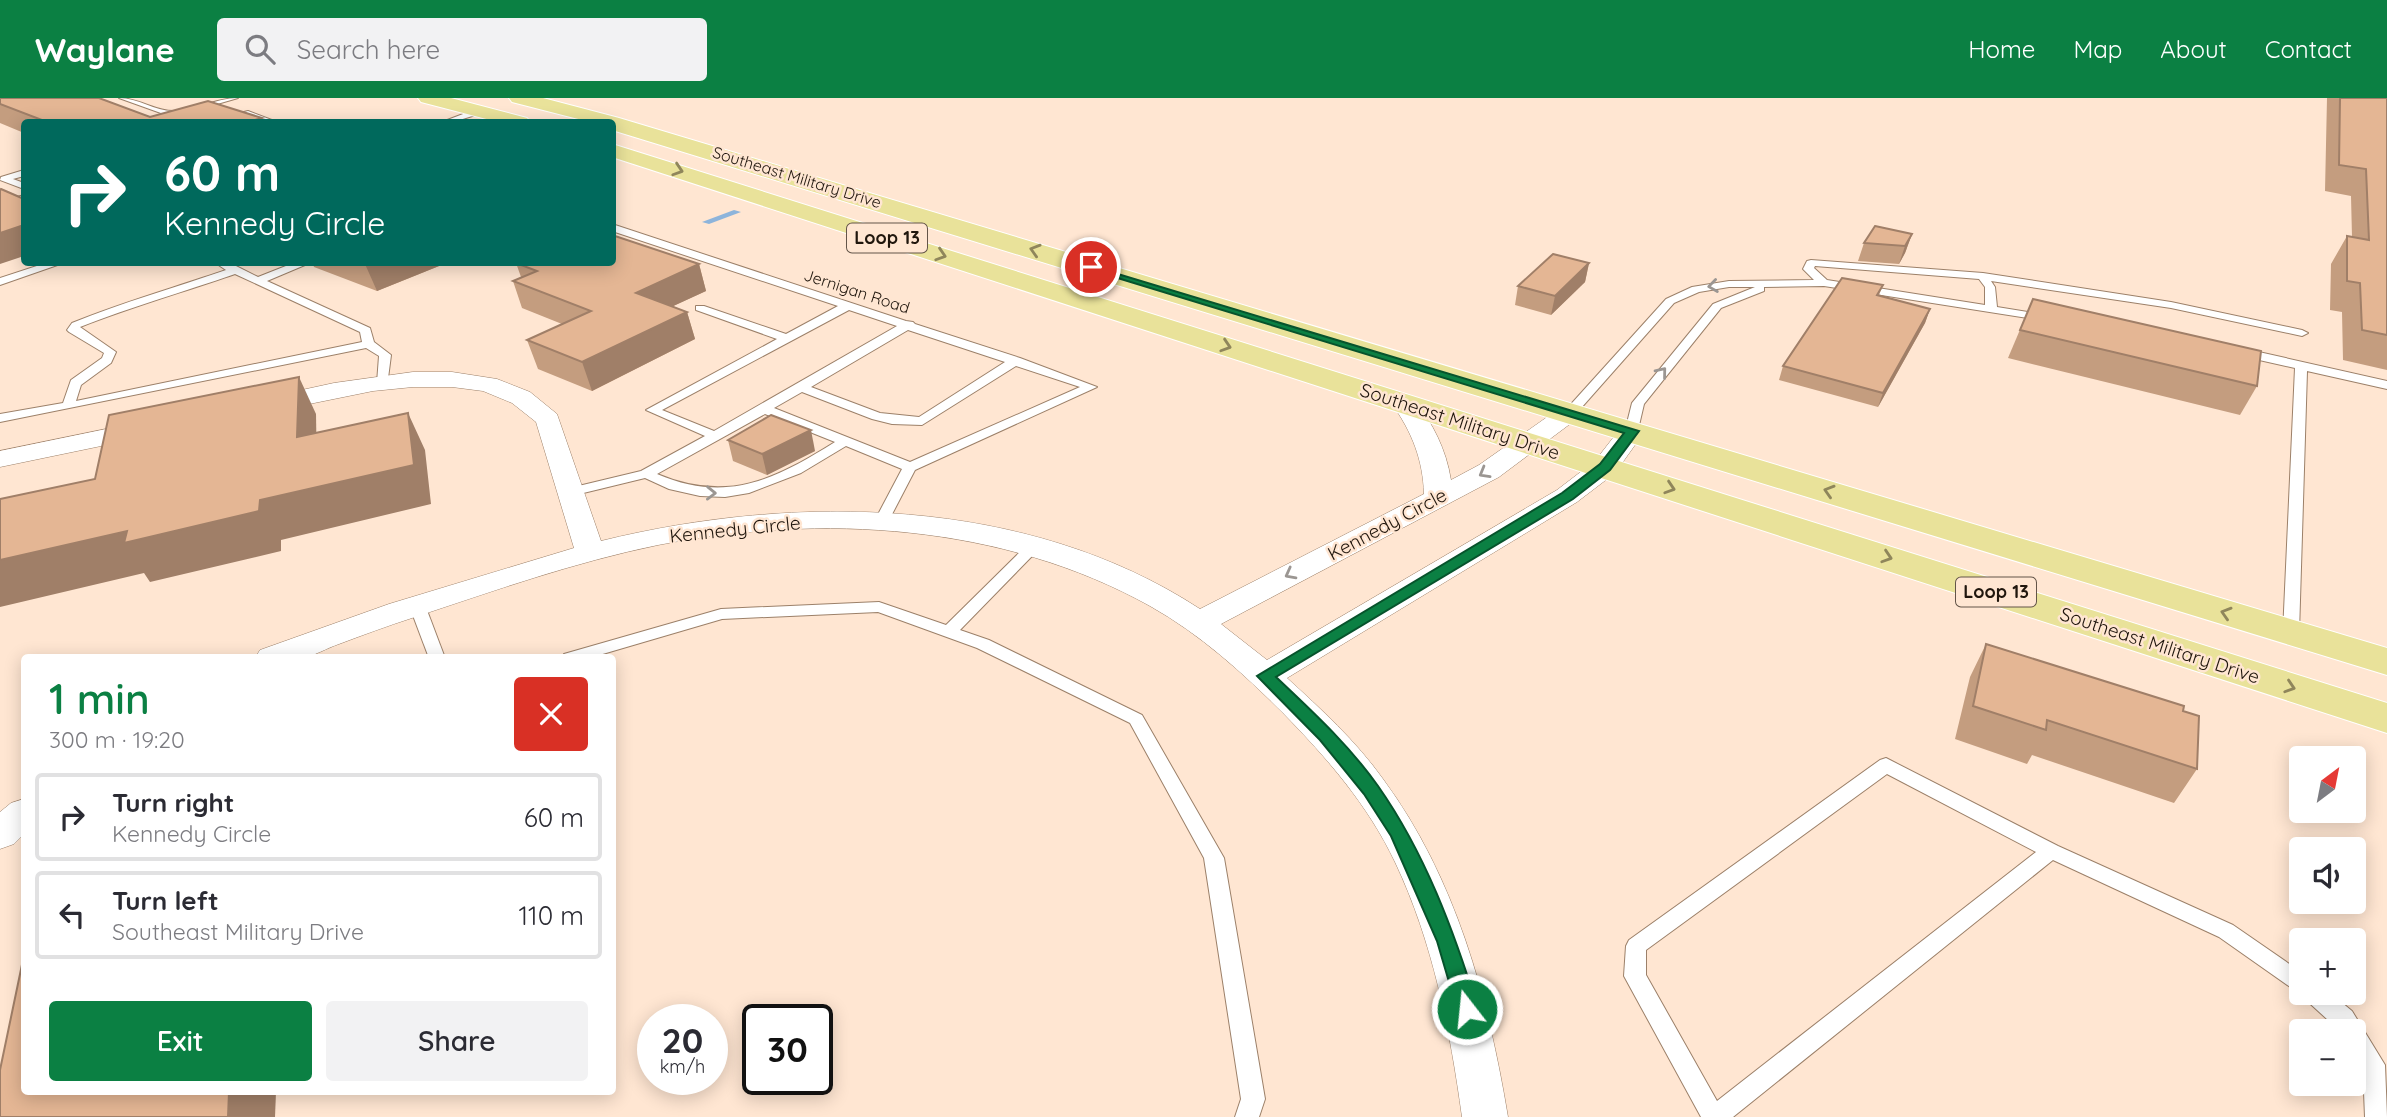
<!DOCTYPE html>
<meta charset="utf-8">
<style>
body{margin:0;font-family:Quicksand,sans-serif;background:#f2f2f3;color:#2b2b33;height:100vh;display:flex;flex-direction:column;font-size:26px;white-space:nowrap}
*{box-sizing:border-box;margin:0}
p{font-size:23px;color:#7c7c81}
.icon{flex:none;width:38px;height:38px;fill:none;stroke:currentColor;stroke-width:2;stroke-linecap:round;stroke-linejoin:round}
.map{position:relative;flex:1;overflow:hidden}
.details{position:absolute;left:21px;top:556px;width:595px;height:441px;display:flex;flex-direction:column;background:#fff;border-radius:7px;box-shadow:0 4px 18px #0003}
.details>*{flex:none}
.guide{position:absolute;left:21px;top:21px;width:595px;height:147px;border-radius:7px;box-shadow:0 4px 18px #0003;background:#00695c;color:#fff;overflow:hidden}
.needle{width:46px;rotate:32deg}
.controls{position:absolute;left:2289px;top:648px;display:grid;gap:14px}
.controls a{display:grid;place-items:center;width:77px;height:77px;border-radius:7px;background:#fff;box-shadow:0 4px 18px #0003;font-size:35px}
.speed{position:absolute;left:637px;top:906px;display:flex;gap:14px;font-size:35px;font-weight:700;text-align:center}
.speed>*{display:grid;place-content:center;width:91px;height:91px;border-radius:50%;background:#fff;box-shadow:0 4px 18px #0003;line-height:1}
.speed small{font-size:18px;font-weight:400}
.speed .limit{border:4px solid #111;border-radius:10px;background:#fff;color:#111}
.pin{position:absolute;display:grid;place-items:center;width:60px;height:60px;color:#fff;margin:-30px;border:4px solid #fff;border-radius:50%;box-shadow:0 2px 7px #0007}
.me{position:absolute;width:77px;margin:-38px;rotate:344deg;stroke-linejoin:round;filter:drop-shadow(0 0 5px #0008)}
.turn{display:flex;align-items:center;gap:24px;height:147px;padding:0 28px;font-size:32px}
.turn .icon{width:91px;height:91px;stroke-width:2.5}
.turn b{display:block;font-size:49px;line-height:60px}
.round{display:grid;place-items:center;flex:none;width:74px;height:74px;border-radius:7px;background:#f2f2f3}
.overview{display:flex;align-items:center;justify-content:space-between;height:119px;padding:0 28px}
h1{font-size:42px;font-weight:600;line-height:52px;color:#0b8043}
.primary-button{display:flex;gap:14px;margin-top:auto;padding:14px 28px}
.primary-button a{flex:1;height:80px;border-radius:7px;background:#0b8043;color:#fff;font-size:28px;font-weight:600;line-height:80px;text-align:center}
.primary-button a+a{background:#f2f2f3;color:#2b2b33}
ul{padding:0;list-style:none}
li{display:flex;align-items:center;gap:21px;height:88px;margin:0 14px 10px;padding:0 14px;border:4px solid #e1e1e2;border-radius:7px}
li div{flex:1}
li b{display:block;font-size:26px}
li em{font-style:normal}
header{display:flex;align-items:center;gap:42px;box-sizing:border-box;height:98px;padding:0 35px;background:#0b8043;color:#fff}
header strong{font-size:33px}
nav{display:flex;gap:38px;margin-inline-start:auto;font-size:24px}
.search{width:490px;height:63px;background:#f2f2f3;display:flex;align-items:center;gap:18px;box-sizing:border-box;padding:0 24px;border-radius:7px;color:#7c7c81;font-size:26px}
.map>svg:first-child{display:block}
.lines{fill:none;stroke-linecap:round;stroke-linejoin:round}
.stream{fill:#8db4db;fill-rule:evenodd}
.service-casing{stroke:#9c8069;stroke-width:2}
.minor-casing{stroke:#9c8069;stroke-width:1}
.primary-casing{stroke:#fff;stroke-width:2}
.service{fill:#fff;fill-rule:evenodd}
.minor{fill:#fff;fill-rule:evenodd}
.primary{fill:#e9e29a;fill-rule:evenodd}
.wall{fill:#c49d7f}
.shaded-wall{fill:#a07f68}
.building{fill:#e4b694;stroke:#a07f68;stroke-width:2}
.oneway{stroke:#8f865b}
.oneway2{stroke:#9b9692}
.route{fill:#0b8043;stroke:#07532c;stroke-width:2}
.labels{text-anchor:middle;stroke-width:5;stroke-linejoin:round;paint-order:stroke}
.far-street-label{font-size:16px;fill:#20160d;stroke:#ffe6d2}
.shield{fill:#ffe6d2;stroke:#635448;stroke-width:2}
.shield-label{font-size:18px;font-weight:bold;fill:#20160d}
.street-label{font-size:19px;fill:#20160d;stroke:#ffe6d2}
</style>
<header>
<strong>Waylane</strong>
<div class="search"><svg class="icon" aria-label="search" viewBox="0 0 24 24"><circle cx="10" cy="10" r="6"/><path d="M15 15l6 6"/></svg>Search here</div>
<nav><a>Home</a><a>Map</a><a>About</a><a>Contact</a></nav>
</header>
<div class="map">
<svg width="2387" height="1019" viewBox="0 0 2387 1019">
<rect width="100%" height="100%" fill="#ffe6d2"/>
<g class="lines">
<!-- stream -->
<polygon class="stream" points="734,112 741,114 709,126 702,124"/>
<!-- service casing -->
<g class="service-casing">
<g id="service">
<path d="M119,0c19,0 36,13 54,13 19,1 42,-13 65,-13l-66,19z"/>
<polygon points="479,10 483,13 482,15 453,24 442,24"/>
<path d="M248,13l29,11c-10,1 -18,-4 -28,-5 -15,-2 -31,6 -46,5z"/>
<polygon points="24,72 24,78 13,81 24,85 24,91 0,82 1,79"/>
<polygon points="24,97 24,103 0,110 0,104"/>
<path d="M612,126l294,97 7,1 2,2 105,34 77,29 -182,83 -27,52 -7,4 -7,-4 28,-53 -56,-23 -45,27 -52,20 -24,4 -25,-1 -31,-7 -24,-11 -74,18 -5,-1 -2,-3 2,-3 75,-18 64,-35 -59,-26 131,-71 -81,-29v-4h8l82,28 52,-28 -226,-75zM849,212l48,16 -183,105 -52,-21zM908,232l97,32 -86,55 -39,-4 -69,-26zM1016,268l64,21 -170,75 -136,-54 28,-16 70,27 20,5 30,1zM765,316l70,28c-61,38 -108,62 -178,32z"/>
<path d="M1811,162l172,13 188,29 131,28 6,3 -6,3 -131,-28 -180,-27 4,6 2,20 50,8 6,3 -6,3 -223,-35 -60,1v4l-43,17 -77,96 -7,30h-10l-2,-3 7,-28 81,-99 42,-17h-26l-30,5 -25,11 -100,113 -5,1 -6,-4 103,-114 26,-12 37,-6 85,-1 -11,-11 4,-8zM1815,168l164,13 6,8v18l-158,-25 -13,-12z"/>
<polygon points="49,164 66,164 0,187 0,180"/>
<path d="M214,164h14l30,15 38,-15h16l-45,19 103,47 4,14 17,13 -4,31h-8l-2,-3 2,-27 -13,-8 -366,74v-8l63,-11 8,-23 31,-22 2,-5 -35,-21 -2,-2 5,-7c51,-21 102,-35 154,-53zM235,176l125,58 2,10 -286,59 5,-16 30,-22 5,-11 -36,-25c51,-20 103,-35 155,-53z"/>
<polygon points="2241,250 2387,283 2387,291 2307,273 2299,535 2291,540 2283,535 2295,270 2237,257 2235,254"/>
<polygon points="1032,446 1039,450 1037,453 960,532 989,542 1142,617 1224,760 1265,1001 1259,1019 1235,1019 1241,1001 1204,760 1130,625 977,550 878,514 722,521 589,560 562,560 564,556 721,511 879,504 946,527 1027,447"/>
<polygon points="417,502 425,507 445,560 429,560 409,507"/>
<path d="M1886,660l172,88 175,79 68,47v20l-8,-3 -74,-52 -166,-77 -320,257h-32l-77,-141 2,-30 3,-6 251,-180zM1887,676l149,78 -319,249 -71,-126v-25z"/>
<polygon points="2302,894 2329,894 2352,913 2385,967 2387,1019 2365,1019 2363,969 2354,955 2354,933 2340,933 2305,901"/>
</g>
</g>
<!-- minor casing -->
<g class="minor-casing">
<g id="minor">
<path d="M413,274h39l45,7 33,13 27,22 44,127c195,-48 426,-45 599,68l224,-115c-1,-34 -12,-62 -32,-90l4,-5h18c19,25 32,50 37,81l28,-15 81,-57h18l4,5 -4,5 -79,59 -278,147 46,36 290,-170 38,-29 28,-36h18l4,6 -30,42 -38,29 -290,176c34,31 69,63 96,101 73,99 105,218 125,338h-46c-12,-87 -29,-175 -67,-255 -27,-57 -68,-104 -112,-149 -40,-40 -83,-79 -133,-107 -147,-82 -329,-93 -492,-61 -83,17 -165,46 -246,73 -25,8 -49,17 -73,26 -12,4 -25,12 -37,14 -14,3 -32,0 -47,0l5,-8 129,-46 185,-56 -38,-126 -24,-19 -29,-12 -31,-4h-39l-40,4 -108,22 -9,-3 -4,-5 4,-5 78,-17z"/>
<polygon points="145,323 154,325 158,331 154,337 0,369 0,353"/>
<polygon points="24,701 24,736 14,746 0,751 0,714 11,705"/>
</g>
</g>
<!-- primary casing -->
<g class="primary-casing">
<g id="primary">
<polygon points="418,0 451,0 527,20 530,24 498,24 421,4"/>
<polygon points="509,0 543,0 619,20 2387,550 2387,577 612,32 612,24 590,24 512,4"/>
<polygon points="612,46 2387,605 2387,635 612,59"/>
</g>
</g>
<!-- service -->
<use href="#service" class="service"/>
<!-- minor -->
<use href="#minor" class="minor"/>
<!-- primary -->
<use href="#primary" class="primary"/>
</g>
<!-- wall -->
<g class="wall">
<polygon points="0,0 150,19 262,20 264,24 24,24 24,35 0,25"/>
<polygon points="2327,0 2387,0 2387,272 2343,262 2342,214 2330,212 2331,166 2347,138 2352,139 2351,98 2325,93"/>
<polygon points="1912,136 1905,155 1899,166 1858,163 1864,145"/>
<polygon points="312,164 449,164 377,193 314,169"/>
<polygon points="516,165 699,166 706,193 673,208 687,214 695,241 592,293 538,271 527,242 562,226 522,210 513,183 521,179"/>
<polygon points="1589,165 1585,184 1551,217 1515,207 1518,188"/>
<polygon points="1883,187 1879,197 1930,211 1925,225 1878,309 1779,282 1783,268"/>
<polygon points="2033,201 2257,288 2240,317 2008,260"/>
<polygon points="728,342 815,353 767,377 733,363"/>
<polygon points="1986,546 2183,613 2197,671 2174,705 2032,657 2027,666 1955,641 1970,579"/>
</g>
<!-- shaded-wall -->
<g class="shaded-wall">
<polygon points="262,20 264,24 248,24"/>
<polygon points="24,127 24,158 0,166 0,135"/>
<polygon points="1912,136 1905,155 1899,166 1905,148"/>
<polygon points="370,164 449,164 377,193 365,166"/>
<polygon points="1589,165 1585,184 1551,217 1555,198"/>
<polygon points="699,166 706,193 643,222 636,195"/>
<polygon points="1930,211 1925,225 1878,309 1883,295"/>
<polygon points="687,214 695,241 592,293 582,264"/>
<polygon points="299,279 316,316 317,377 297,339"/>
<polygon points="408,315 425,352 431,406 281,442 281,453 150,484 144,475 0,509 0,462 260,402"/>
<polygon points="811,332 815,353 767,377 762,356"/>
<polygon points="229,994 276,994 275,1019 228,1019"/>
</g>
<!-- building -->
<g class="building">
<polygon points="0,0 99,0 150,19 208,3 262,20 248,24 47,24 0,6"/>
<polygon points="2340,0 2387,0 2387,237 2362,232 2360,185 2347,183 2347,138 2369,142 2366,71 2339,67"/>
<polygon points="1,91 24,101 24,127 0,135 0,92"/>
<polygon points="1875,128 1912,136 1905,148 1864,145"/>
<polygon points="612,137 699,166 636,195 687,214 582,264 527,242 591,213 513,183 537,173 516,165 612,164"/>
<polygon points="1553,156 1589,165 1555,198 1518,188"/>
<polygon points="1842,180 1883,187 1877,197 1930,211 1883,295 1783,268"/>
<polygon points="2033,201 2261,253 2257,288 2020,232"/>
<polygon points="299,279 297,339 408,315 414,367 260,402 259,413 124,445 127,433 0,462 0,401 95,381 109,317"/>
<polygon points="771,317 811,332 762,356 728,342"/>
<polygon points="1986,546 2184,608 2183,613 2199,618 2197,671 2047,622 2046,632 1973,608"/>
<polygon points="24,857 24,994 229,994 228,1019 0,1019 0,972"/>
</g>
<!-- one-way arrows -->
<defs><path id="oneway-chevron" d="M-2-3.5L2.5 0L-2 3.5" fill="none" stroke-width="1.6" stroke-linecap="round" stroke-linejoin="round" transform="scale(1.75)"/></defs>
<g class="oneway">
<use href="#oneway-chevron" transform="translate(678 72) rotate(18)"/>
<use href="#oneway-chevron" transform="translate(1035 152) rotate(-163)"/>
<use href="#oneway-chevron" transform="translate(941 157) rotate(18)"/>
<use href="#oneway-chevron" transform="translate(1226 248) rotate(18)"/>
<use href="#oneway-chevron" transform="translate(1670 390) rotate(18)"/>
<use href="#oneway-chevron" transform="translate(1829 393) rotate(-163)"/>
<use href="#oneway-chevron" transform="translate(1887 459) rotate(18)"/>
<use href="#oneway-chevron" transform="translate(2226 515) rotate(-163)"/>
<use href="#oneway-chevron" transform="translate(2290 589) rotate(18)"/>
</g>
<g class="oneway2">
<use href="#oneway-chevron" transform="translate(1713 188) rotate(172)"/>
<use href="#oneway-chevron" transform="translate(1662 274) rotate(-51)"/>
<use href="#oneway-chevron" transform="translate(1484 375) rotate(150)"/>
<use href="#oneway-chevron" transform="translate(711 395) rotate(1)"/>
<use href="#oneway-chevron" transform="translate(1290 476) rotate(152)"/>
</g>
<!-- route -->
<path class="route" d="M1088,167l551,166 -29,39 -37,29 -297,178c36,34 73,68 102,109 47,67 76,145 100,223l-3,7 -8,2 -8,-2 -22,-75 -46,-105 -27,-42 -44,-54 -63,-64 305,-183 38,-29 24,-31 -536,-164z"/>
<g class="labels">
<!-- far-street labels -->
<g class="far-street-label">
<text transform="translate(797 79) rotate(17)" y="6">Southeast Military Drive</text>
<text transform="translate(857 193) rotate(18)" y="6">Jernigan Road</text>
</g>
<!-- shield labels -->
<g class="shield">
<rect x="847" y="125.5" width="80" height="29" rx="5"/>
<rect x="1956" y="479.5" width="80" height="29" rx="5"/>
</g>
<g class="shield-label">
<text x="887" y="146">Loop 13</text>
<text x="1996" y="500">Loop 13</text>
</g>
<!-- street labels -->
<g class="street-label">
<text transform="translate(1460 323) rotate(18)" y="7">Southeast Military Drive</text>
<text transform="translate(1387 426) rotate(-28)" y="7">Kennedy Circle</text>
<text transform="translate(735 431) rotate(-6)" y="7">Kennedy Circle</text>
<text transform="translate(2160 547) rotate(18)" y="7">Southeast Military Drive</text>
</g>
</g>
</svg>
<div class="controls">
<a><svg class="needle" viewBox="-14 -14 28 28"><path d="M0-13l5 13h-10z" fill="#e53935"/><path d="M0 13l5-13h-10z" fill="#7c7c81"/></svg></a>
<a><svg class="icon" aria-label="sound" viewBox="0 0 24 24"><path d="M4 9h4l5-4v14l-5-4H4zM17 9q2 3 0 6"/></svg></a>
<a>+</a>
<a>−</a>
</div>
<div class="speed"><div>20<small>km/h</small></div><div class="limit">30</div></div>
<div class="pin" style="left:1091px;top:169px;background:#d93025"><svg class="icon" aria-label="arrive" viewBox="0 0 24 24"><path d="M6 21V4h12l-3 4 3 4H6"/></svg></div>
<svg class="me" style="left:1467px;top:911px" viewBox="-20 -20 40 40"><circle r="17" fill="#0b8043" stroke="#fff" stroke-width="3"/><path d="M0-11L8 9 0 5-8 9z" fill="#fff"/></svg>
<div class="guide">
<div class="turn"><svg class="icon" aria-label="right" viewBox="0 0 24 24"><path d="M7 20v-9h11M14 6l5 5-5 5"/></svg><div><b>60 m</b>Kennedy Circle</div></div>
</div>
<section class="details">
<div class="overview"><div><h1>1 min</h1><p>300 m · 19:20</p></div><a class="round" style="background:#d93025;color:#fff"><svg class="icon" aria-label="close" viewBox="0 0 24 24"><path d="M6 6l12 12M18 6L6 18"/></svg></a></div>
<ul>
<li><svg class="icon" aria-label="right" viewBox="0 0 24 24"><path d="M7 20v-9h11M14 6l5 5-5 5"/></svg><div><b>Turn right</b><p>Kennedy Circle</p></div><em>60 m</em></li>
<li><svg class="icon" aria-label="left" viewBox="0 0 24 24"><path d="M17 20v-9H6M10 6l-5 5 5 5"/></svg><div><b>Turn left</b><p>Southeast Military Drive</p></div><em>110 m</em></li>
</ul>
<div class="primary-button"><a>Exit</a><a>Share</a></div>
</section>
</div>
